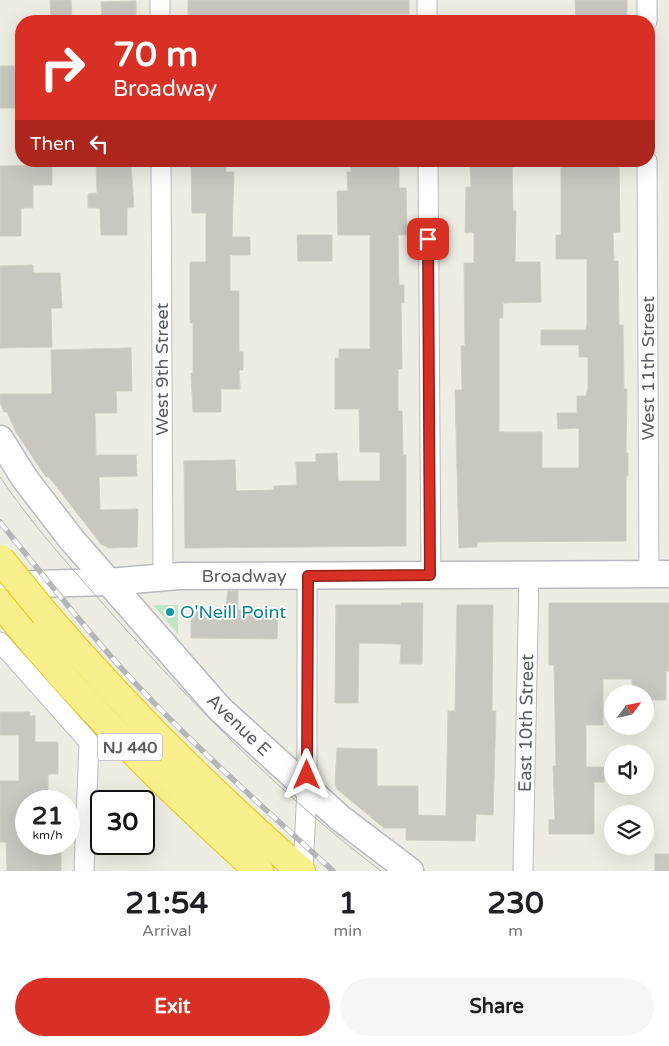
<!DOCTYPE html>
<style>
body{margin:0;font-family:"Varela Round",sans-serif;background:#f6f6f6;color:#202124;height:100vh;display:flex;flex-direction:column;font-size:19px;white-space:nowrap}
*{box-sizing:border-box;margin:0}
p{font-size:16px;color:#757577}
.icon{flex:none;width:28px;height:28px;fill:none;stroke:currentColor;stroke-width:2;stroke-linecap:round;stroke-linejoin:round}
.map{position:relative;height:871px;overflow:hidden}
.sheet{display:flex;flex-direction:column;background:#fff;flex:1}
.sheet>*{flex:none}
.top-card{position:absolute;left:15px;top:15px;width:640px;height:152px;border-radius:20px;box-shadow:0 5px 20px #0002;background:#d93025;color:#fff;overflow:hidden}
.needle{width:32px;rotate:57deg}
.controls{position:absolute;left:604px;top:685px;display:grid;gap:10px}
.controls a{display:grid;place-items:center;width:50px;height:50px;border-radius:50%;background:#fff;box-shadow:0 5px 20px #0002;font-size:25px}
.speed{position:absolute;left:15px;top:790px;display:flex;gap:10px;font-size:25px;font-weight:700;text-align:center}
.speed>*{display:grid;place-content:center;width:65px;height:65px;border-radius:50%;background:#fff;box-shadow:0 5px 20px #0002;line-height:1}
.speed small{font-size:12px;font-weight:400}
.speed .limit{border:2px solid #111;border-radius:8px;background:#fff;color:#111}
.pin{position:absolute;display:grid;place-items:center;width:42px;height:42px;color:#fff;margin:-21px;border-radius:10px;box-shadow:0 2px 8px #0006}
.me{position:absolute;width:55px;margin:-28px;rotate:0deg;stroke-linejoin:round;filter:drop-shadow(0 0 4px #0008)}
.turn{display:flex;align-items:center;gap:18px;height:105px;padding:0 15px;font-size:22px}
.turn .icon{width:65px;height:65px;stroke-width:2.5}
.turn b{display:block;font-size:35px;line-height:42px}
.then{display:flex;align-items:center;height:48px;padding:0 15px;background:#0003;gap:10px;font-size:19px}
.eta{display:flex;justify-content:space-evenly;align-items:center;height:85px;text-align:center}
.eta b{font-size:30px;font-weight:700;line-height:35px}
.primary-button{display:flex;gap:10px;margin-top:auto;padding:10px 15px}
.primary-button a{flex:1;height:58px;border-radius:30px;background:#d93025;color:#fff;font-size:20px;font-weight:700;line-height:58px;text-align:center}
.primary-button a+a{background:#f6f6f6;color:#202124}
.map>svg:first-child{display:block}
.green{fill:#c0e4c6}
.building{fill:#c8c7c0;stroke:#d2cfc1}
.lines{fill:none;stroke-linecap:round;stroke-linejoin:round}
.street-casing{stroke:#babbc1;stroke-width:21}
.secondary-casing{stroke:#b8bac1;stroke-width:29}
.highway-casing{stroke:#e9c907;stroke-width:30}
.street{stroke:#fff;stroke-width:19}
.secondary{stroke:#fff;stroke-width:26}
.highway{stroke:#f9f08d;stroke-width:28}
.tram{stroke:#b5b6b6;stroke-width:1}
.rail-casing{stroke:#b5b6b6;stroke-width:5.5}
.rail{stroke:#fff;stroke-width:4;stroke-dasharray:11;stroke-linecap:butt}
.highway-bridge-casing{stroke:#e9c907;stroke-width:30;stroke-linecap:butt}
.highway-bridge{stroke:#f9f08d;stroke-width:28}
.route-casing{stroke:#8d1f18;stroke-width:12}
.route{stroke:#d93025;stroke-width:9}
.culture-dot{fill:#0f9aa8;stroke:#fff;stroke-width:2}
.labels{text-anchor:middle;stroke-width:4;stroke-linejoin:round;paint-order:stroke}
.shield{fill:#fff;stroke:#8c8e92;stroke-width:1}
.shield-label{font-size:16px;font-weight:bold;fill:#5b5d63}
.street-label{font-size:18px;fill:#5b5d63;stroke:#fff}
.culture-label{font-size:18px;fill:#0d838f;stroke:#fff;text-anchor:start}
</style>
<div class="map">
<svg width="669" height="871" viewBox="0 0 669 871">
<rect width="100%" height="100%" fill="#edede3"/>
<!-- green -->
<polygon class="green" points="153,605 178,605 178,634"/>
<!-- building -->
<g class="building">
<polygon points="50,0 71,0 72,21 51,21"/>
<polygon points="188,0 409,0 409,14 360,14 360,18 337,18 337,21 298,21 298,17 209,18 209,21 188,21"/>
<polygon points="575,0 627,0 627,21 576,21"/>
<polygon points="136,1 136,21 102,21 101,2"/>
<rect x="0" y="66" width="21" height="42"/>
<polygon points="96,161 125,161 125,165 131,165 134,207 127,208 127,235 101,235 100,208 88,208 88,194 97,193"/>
<polygon points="191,161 226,161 226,172 234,172 232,237 250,237 250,255 230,255 230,291 239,291 239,352 243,352 243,370 239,370 240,389 221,389 221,412 193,412 191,373 193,373 193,323 190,323 190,262 206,262 206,213 192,213"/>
<polygon points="351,161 399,161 399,188 406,188 407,235 398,235 399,285 404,285 404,303 401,303 402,369 398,369 398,411 402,411 403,455 406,455 406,546 185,548 184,461 235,460 236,491 274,490 274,486 297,485 296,462 316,462 316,454 337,453 338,481 380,481 380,452 360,452 359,409 335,409 335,358 339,358 339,349 370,349 370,235 338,235 337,191 348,191 347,172 351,172"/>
<polygon points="561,161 614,161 614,163 619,163 620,232 613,232 614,261 618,261 619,325 623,325 624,389 627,389 626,453 628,453 628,476 626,476 626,541 477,542 477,547 459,548 455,390 462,390 461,346 465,346 464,263 474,263 474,232 465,233 466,187 471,187 470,165 512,164 513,211 516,211 515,262 540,262 541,302 503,303 503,318 499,318 499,432 542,432 542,468 579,468 579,428 558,429 557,413 577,413 577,396 586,396 588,389 588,357 579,357 579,345 541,345 541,330 586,330 587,325 587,259 556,259 556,235 561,235"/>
<polygon points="52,165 52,185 33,185 33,208 21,208 21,236 0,236 0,166"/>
<polygon points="297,235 332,235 332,261 298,261"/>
<polygon points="33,265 33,273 60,273 62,308 51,308 52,347 0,348 0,266"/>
<polygon points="131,348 132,391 116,391 117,413 95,413 96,455 136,455 137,476 99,477 100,510 138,509 137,547 109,548 101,544 49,477 46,477 16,432 7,412 4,412 0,402 0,394 52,394 51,350"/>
<polygon points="228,591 238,591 238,610 278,611 277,639 191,638 191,612 225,611"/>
<polygon points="401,603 423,603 422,664 400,664 401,644 359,643 358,703 335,703 336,605 401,605"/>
<polygon points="549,603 669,603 669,671 666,671 666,700 645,700 645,694 633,694 632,679 603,679 603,725 586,725 586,767 604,767 604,782 594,782 594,834 549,834 549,820 555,820 553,766 556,766 554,665 549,665"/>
<polygon points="457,605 493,605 492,711 496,711 493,815 476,814 475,841 406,840 406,828 384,828 337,789 335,784 337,748 377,749 377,786 418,786 418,815 446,816 448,711 455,711"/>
<polygon points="0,712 30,712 29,716 35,716 35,742 58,742 58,774 48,774 48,799 26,799 26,844 61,844 61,871 7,871 6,842 0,842 0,781 19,781 19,735 0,735"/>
<rect x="655" y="854" width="14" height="17"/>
</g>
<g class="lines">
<!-- street casing -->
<g class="street-casing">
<g id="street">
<polyline points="160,0 160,21"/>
<polyline points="427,0 427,21"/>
<polyline points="647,0 647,21"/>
<polyline points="161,161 163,577"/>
<polyline points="428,161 431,575"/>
<polyline points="647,161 649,574"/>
<polyline points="0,642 89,742 84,871"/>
<polyline points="303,871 307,788 307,576"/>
<polyline points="523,871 529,575"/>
</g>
</g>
<!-- secondary casing -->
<g class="secondary-casing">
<g id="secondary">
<polyline points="0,439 25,479 72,540 220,709 340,818 410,871"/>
<polyline points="0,585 108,582 180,576 669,574"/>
</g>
</g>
<!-- highway casing -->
<g class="highway-casing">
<g id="highway">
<path d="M0,602c77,97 167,186 259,269"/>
<path d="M45,614c79,92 164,177 256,257"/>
</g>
</g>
<!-- street -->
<use href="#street" class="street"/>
<!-- secondary -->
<use href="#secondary" class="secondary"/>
<!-- highway -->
<use href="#highway" class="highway"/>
<!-- tram -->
<path class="tram" d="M0,477c33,49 73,93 113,138 82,92 169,181 268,256"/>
<!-- rail casing -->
<g class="rail-casing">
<path id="rail" d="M0,522c40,50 80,100 123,148 65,71 139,136 210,201"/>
</g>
<!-- rail -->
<use href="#rail" class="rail"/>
<!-- highway-bridge casing -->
<g class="highway-bridge-casing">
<polyline id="highway-bridge" points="0,559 45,614"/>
</g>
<!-- highway-bridge -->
<use href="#highway-bridge" class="highway-bridge"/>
</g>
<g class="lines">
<!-- route casing -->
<g class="route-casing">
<polyline id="route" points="307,775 308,576 430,575 428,239"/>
</g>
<!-- route -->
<use href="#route" class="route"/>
</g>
<!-- markers -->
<circle class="culture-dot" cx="170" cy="612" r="5"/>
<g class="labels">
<!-- shield labels -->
<rect class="shield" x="97.5" y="733.5" width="65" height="27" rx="4"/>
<g class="shield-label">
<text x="130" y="753">NJ 440</text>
</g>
<!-- street labels -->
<g class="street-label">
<text transform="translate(648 368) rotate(-90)" y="6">West 11th Street</text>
<text transform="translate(162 369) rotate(-90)" y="6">West 9th Street</text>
<text x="244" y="582">Broadway</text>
<text transform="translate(526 723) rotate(-89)" y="6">East 10th Street</text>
<text transform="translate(239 725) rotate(44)" y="6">Avenue E</text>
</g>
<!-- culture labels -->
<g class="culture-label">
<text x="180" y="618">O'Neill Point</text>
</g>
</g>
</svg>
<div class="controls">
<a><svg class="needle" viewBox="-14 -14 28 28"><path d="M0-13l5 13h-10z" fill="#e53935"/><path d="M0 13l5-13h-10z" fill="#757577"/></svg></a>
<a><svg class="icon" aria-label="sound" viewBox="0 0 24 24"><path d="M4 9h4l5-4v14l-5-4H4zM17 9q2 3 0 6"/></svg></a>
<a><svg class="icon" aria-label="layers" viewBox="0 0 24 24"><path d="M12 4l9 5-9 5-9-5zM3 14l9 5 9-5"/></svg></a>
</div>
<div class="speed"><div>21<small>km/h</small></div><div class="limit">30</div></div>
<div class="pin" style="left:428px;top:239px;background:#d93025"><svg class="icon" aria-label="arrive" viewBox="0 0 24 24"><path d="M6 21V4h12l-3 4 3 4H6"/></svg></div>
<svg class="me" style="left:307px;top:775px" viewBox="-20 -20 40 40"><path d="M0-17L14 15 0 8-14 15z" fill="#d93025" stroke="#fff" stroke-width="4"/></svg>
<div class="top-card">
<div class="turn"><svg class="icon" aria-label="right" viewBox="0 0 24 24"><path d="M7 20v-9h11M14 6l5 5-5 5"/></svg><div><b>70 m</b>Broadway</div></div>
<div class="then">Then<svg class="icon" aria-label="left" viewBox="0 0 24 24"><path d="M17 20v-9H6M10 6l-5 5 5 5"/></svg></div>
</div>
</div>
<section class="sheet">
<div class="eta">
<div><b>21:54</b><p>Arrival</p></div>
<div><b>1</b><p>min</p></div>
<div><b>230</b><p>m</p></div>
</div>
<div class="primary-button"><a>Exit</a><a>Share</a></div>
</section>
